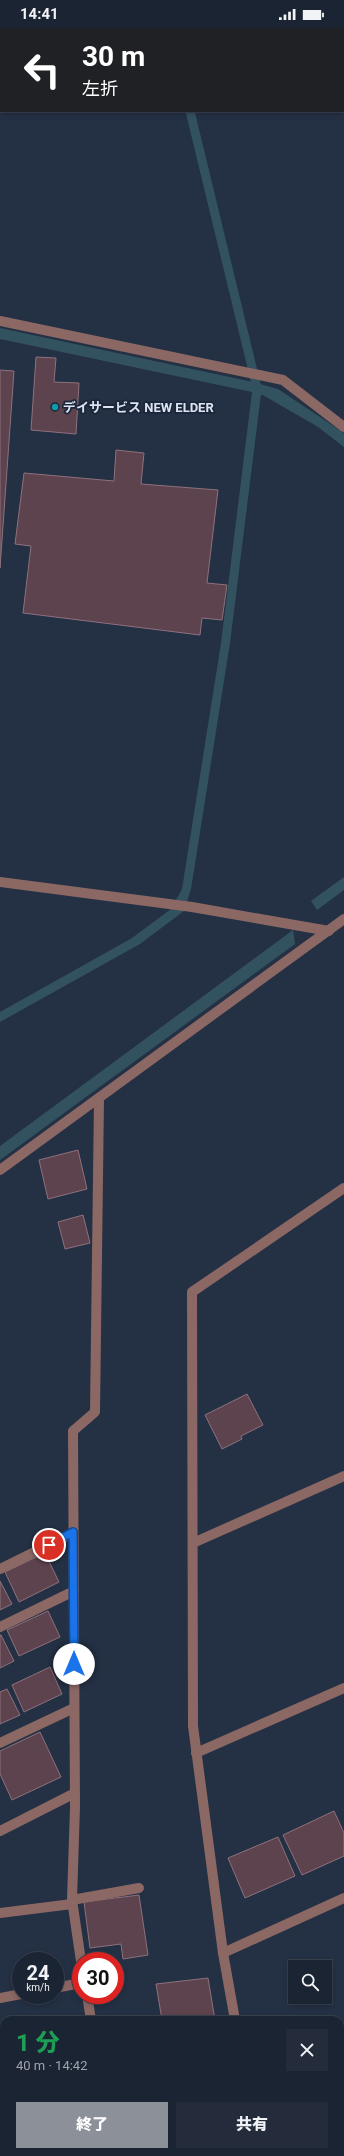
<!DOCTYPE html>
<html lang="ja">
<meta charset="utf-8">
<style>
body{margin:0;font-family:Roboto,"Noto Sans JP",sans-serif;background:#242c3b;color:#f1f3f6;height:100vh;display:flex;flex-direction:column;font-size:15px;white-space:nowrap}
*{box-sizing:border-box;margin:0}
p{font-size:13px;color:#a0a4ac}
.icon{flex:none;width:22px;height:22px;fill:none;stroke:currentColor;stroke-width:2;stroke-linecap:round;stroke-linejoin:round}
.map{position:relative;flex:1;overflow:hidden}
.side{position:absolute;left:0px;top:1988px;width:344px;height:140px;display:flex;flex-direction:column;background:#1b2433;border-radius:12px 12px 0 0;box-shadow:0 2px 6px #0003,0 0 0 1px #39414e}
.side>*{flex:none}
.guide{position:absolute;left:0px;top:0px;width:344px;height:84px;box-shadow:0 2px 6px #0003,0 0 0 1px #39414e;background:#202124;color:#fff;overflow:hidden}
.controls{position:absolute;left:288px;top:1932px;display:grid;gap:8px}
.controls a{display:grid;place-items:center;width:44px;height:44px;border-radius:0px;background:#1b2433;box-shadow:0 2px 6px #0003,0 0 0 1px #39414e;font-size:20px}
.speed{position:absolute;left:12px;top:1924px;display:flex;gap:8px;font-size:20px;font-weight:700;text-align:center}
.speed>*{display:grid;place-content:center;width:52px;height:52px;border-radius:50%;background:#1b2433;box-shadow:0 2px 6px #0003,0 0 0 1px #39414e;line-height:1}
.speed small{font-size:10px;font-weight:400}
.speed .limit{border:6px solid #d22;background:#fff;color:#111}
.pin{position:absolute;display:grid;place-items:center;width:34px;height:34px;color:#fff;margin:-17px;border:2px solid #fff;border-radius:50%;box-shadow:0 1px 4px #0007}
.me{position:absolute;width:44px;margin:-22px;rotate:0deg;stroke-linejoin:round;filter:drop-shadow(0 0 3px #0008)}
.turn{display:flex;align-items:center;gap:14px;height:84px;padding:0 16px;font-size:18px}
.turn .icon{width:52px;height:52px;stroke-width:2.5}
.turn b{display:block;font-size:28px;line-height:34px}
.round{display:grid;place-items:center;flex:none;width:42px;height:42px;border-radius:0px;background:#242c3b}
.overview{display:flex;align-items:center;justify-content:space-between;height:68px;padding:0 16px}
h1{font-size:24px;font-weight:800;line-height:30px;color:#1e9e55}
.cta{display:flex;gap:8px;margin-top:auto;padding:8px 16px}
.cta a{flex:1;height:46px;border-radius:0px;background:#8c9099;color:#fff;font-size:16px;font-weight:800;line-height:46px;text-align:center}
.cta a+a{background:#242c3b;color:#f1f3f6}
.status{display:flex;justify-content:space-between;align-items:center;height:28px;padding:0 20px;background:#1b2433;direction:ltr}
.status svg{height:11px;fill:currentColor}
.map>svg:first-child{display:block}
.water{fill:#335260}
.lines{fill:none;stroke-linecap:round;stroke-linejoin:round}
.stream{stroke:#335260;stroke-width:9}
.building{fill:#5d434d;stroke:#8e717d}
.minor{stroke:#8b6864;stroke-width:10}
.route-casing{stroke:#114b97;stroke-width:10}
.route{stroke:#1a73e8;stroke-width:7}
.culture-dot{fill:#0f9aa8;stroke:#1b263a;stroke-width:1.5}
.labels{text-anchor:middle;stroke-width:3.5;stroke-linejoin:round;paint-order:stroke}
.poi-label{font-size:13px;font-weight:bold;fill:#dbe3f0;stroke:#1b263a;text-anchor:start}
</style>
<div class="status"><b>14:41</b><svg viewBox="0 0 49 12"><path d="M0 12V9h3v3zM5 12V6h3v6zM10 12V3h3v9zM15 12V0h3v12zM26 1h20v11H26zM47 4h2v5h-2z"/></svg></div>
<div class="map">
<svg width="344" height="2128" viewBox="0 0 344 2128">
<rect width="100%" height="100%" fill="#243044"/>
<!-- water -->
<g class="water">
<polygon points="0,300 253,354 278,361 344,405 344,419 318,399 261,366 230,615 191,861 184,883 140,916 0,994 0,984 132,910 171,881 182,861 221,615 252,364 0,311"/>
<polygon points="344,849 344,862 317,882 311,873"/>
<polygon points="293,902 295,916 0,1132 0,1118"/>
</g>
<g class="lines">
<!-- stream -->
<g class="stream">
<polyline points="170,0 171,1"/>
<polyline points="190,83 257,360 257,366"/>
</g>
</g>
<!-- building -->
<g class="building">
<polygon points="36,329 56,330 54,354 79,355 76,406 31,402"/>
<polygon points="0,342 14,343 0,540"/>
<polygon points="116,422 144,425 141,456 218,462 207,555 227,557 222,592 202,590 200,607 23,585 31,518 15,516 24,445 114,453"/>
<polygon points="78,1122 87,1161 48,1171 39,1132"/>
<polygon points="83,1187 90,1215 65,1221 58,1194"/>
<polygon points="247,1366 263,1397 241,1408 242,1411 222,1421 205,1387"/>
<polygon points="45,1525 59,1554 19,1574 5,1544"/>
<polygon points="0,1553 12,1576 0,1582"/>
<polygon points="48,1583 60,1609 19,1628 7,1602"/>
<polygon points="0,1607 1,1607 14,1633 0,1640"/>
<polygon points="50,1639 62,1666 24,1684 12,1657"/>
<polygon points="7,1661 20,1687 0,1696 0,1664"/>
<polygon points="40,1704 61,1749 12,1772 0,1746 0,1723"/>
<polygon points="334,1783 344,1805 344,1828 302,1847 283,1807"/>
<polygon points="278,1809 295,1848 245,1870 228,1830"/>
<polygon points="139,1867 148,1927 123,1931 121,1916 90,1920 84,1874"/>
<polygon points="208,1950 215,1992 162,1992 156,1956"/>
<polygon points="344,2094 344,2128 326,2128 324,2124 340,2124 340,2096"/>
<polygon points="185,2124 239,2124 240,2128 185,2128"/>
</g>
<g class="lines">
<!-- minor -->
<g class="minor">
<polyline points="0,293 283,352 344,399"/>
<polyline points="0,854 192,879 329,903"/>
<polyline points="0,1142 344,891"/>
<polyline points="193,1515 344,1448"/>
<polyline points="0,1541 73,1505"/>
<polyline points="0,1599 74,1563"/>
<polyline points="0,1715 74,1680"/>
<polyline points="196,1725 344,1660"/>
<polyline points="0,1803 75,1765"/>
<polyline points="72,1872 139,1860"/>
<polyline points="0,1885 72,1876"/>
<polyline points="223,1925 344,1870"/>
<polyline points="81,1933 72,1872 75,1779 73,1403 95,1384 99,1070"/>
<polyline points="55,1960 81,1955"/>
<polyline points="87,1967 91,1992"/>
<polyline points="0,1970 21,1966"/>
<polyline points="235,1992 223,1925 193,1698 192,1264 344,1160"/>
<polyline points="340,2073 344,2071"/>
<polyline points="112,2124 113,2128"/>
</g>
</g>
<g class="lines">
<!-- route casing -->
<g class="route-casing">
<polyline id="route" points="49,1517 73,1504 74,1636"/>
</g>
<!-- route -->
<use href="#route" class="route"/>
</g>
<!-- markers -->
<circle class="culture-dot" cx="55" cy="379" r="4"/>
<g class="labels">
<!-- poi labels -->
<g class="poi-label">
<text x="63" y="384">デイサービス NEW ELDER</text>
</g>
</g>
</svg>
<div class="controls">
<a><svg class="icon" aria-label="search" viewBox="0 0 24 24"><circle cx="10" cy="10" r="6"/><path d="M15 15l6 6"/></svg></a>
</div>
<div class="speed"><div>24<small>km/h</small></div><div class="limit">30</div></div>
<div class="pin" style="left:49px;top:1517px;background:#d93025"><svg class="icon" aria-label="arrive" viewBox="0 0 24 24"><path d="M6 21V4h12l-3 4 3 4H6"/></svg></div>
<svg class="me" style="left:74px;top:1636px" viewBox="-20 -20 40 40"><circle r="19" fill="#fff"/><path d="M0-13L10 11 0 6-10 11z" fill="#1a73e8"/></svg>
<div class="guide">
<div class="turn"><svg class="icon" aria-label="left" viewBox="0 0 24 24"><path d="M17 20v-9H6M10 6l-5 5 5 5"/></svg><div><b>30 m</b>左折</div></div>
</div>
<section class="side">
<div class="overview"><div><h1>1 分</h1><p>40 m · 14:42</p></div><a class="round"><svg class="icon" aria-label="close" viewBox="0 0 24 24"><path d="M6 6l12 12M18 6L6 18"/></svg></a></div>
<div class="cta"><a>終了</a><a>共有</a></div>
</section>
</div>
